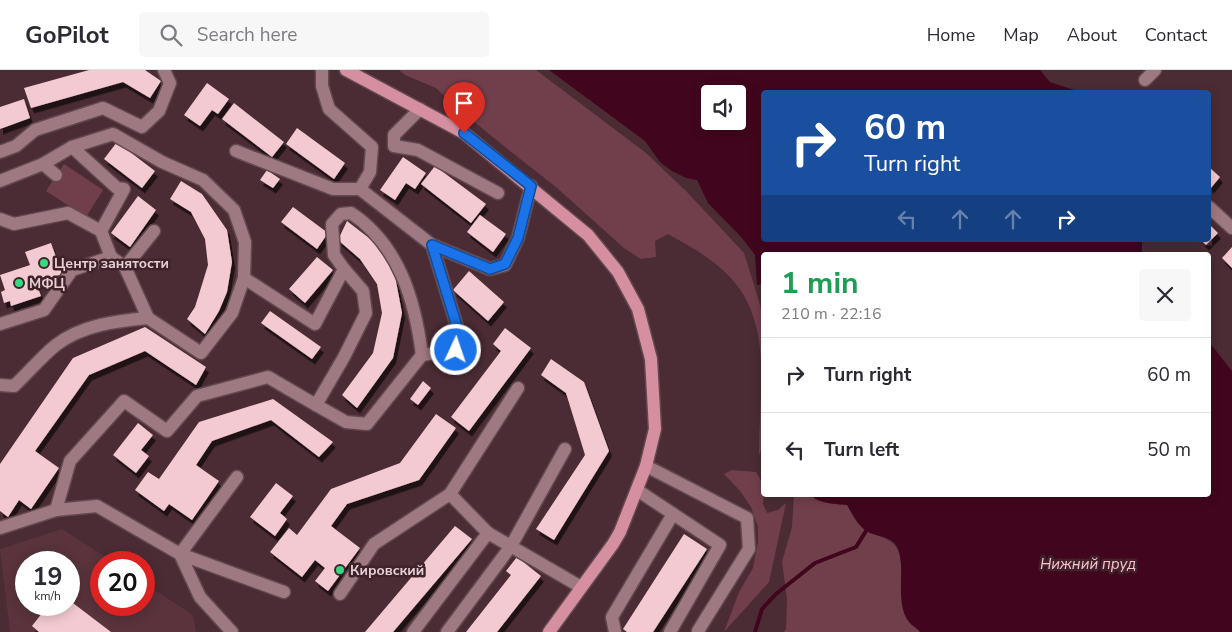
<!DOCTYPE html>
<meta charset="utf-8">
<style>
body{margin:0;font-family:"Nunito Sans",sans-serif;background:#f7f7f7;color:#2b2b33;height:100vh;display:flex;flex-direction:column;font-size:19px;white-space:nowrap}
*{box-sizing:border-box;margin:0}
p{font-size:16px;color:#7c7c81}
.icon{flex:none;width:28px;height:28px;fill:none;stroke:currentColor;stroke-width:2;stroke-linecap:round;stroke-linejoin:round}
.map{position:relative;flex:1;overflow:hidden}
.side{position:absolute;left:761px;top:182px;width:450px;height:245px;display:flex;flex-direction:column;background:#fff;border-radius:5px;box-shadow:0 2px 12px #0003}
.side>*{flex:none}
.top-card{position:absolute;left:761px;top:20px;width:450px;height:152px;border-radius:5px;box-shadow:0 2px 12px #0003;background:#1a4fa0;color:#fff;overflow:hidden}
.buttons{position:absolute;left:701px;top:15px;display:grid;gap:10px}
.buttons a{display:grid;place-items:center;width:45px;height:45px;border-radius:5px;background:#fff;box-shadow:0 2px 12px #0003;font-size:25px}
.speed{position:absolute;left:15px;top:481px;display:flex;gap:10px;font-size:25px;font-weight:700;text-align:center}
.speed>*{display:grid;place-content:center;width:65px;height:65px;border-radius:50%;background:#fff;box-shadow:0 2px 12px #0003;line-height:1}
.speed small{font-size:12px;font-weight:400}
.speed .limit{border:8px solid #d22;background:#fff;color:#111}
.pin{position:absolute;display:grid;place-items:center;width:42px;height:42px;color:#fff;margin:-51px -21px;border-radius:50% 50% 50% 0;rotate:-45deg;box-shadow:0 0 5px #0007}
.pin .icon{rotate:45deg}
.me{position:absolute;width:55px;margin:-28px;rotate:3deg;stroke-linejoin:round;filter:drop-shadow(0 0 4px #0008)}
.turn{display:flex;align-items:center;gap:18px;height:105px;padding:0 20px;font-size:22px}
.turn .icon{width:65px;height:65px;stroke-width:2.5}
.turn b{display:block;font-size:35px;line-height:42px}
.lanes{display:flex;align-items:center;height:48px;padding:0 20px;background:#0003;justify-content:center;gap:25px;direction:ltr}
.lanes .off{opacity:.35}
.round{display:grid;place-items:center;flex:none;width:52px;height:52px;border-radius:5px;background:#f7f7f7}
.overview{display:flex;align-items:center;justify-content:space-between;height:85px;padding:0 20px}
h1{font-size:30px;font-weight:700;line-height:38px;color:#1e9e55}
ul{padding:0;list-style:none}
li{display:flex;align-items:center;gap:15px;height:75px;padding:0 20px;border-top:1px solid #e1e1e2}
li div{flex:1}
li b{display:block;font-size:19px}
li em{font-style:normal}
header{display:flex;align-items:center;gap:30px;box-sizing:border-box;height:70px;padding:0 25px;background:#fff;border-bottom:1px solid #e1e1e2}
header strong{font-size:24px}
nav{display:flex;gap:28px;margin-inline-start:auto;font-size:18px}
.search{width:350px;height:45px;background:#f7f7f7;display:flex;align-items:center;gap:12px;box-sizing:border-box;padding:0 18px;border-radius:5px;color:#7c7c81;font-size:19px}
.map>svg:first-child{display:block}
.built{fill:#5a333c;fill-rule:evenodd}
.green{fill:#713f4c}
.water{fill:#41061d;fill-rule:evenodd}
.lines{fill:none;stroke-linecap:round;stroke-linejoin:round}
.stream{stroke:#41061d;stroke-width:4}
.building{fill:#f3cad2;filter:url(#shadow)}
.minor-casing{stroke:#63494f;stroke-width:15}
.major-casing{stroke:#63494f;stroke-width:15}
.minor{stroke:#9f7981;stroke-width:12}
.major{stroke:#d68fa0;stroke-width:12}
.route-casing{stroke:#114b97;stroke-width:12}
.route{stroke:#1a73e8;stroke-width:9}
.poi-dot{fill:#38d880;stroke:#40222a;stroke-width:2}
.labels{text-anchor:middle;stroke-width:5;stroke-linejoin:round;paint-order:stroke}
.poi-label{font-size:14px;font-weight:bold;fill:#e6d1d5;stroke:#40222a;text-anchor:start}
.water-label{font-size:15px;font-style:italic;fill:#fec1ce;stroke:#40222a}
</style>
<header>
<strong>GoPilot</strong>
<div class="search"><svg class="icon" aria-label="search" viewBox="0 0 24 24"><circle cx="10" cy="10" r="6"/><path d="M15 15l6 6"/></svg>Search here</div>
<nav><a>Home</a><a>Map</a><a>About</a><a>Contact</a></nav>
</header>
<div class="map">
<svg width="1232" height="562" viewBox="0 0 1232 562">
<defs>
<filter id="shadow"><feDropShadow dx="3" dy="5.5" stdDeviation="0" flood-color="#0009"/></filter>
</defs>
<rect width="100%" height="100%" fill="#4b2c34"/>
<!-- built -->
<path class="built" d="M62,459l51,33h-12v43h43v-22l49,32 3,17h-186l-10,-83zM26,492h43v43h-43z"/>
<!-- green -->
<g class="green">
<path d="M399,0h137l110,83 40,38 58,62 15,48 5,24v114l-5,17c-1,-62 17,-135 -33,-183 -16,-16 -38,-28 -58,-39l-13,7 1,16 -15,2 -17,-11 -68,-61 -46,-36 -53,-43 -21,-20 -31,-13z"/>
<polygon points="64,94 103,120 86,147 46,121"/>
<polygon points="732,400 756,402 764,415 763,434 767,443 778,440 786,433 769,512 724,562 739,522 753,498 758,472 758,457 751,437 740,421 724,404"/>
<path d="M794,425h17c7,8 26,9 36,10 4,6 7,15 13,20 17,17 38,7 41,38l19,69h-136l2,-3 1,-31 -5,-36 10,-35z"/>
</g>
<!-- water -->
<g class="water">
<path d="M549,0h491l10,12 24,8 -1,2h-309v148h378v15h-378v28l-7,2 -2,-30 -13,-17 -34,-35 -11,-23 -11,-2 -14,-7 -12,-9 -15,-21zM710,24h28v27h-28z"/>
<path d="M1209,272l23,29v261h-312c-3,-4 -8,-6 -11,-10 -16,-20 -1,-59 -13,-77 -7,-10 -22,-8 -31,-15 -8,-6 -13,-17 -18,-25 -10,-1 -29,-1 -36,-10h398z"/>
</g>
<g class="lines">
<!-- stream -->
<polyline class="stream" points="755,562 762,539 776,524 815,493 856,477 866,461"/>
</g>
<!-- building -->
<g class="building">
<polygon points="89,0 145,0 161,11 150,28 123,12 31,38 24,18"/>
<polygon points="207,13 229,29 218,44 212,40 200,56 184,45"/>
<polygon points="24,29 30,48 0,59 0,37"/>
<polygon points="234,33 284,72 272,87 222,49"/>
<polygon points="297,58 345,93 334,109 286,74"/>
<polygon points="117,72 155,101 142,118 104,89"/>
<polygon points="403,87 426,103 415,119 406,113 395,130 380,120"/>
<polygon points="435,96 486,134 471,153 421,114"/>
<polygon points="1209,97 1220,107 1211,118 1209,116"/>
<polygon points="267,100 280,109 273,118 260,110"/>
<polygon points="181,111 202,124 227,160 232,192 227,222 219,241 205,264 187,249 195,237 208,195 205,169 191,142 170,129"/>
<polygon points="138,126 156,140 130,177 111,163"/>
<polygon points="293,137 328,163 317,179 281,152"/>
<polygon points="480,145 506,164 493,182 467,162"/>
<polygon points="347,151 378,175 395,206 402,243 393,288 357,338 342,325 373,283 382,243 377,214 360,189 338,170"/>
<polygon points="1209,154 1218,163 1206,175 1201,170 1209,170"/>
<polygon points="51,173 62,204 36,213 41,226 11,236 10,231 4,233 1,222 5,220 0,205 30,195 25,182"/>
<polygon points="1232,177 1232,198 1222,188"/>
<polygon points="317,187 333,200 305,233 289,219"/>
<polygon points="469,201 504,232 488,251 453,220"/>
<polygon points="270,241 321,277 312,289 261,253"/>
<polygon points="145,257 206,297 196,315 145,281 89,305 35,381 59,398 31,439 19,430 8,447 0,441 0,394 73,288"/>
<polygon points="505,258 531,278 469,361 451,347 501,281 493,274"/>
<polygon points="551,289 584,312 609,381 554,470 536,459 585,385 566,323 541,305"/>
<polygon points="423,311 431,318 418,335 410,329"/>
<polygon points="273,329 333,372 319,387 271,350 212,371 196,395 219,411 192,450 169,434 164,441 135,420 148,402 159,409 199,352"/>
<polygon points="436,344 456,358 419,410 347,434 331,456 360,478 328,521 315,511 325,498 315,490 302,507 270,482 289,458 297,465 331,419 400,393"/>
<polygon points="138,353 153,365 141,380 149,386 136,403 113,385"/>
<polygon points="276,413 293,426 280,443 287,449 275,466 250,447"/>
<polygon points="455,456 472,469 393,562 365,562"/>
<polygon points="684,464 707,479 653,562 627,562 623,559"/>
<polygon points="517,487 541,506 497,562 466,562 511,505 506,501"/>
<polygon points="69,530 111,562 39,562 32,556 46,538 42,535 69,535"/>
</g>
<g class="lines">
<!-- minor casing -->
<g class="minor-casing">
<g id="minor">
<polyline points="1145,10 1155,0"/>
<polyline points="420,39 394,65 394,76 418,80 498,123"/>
<polyline points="72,77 117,118 124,119 101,161"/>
<polyline points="236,81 333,119 360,119"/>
<polyline points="0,82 16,76 35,60 103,38 142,57 159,41 170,13 164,0"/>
<polyline points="43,94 56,105"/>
<polyline points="0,111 43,94 72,77 113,64 162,92 203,110 234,140 245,172 244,208 232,243 201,283 148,248 125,197 111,187 101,161 68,143 14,154 0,149"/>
<polyline points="1209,137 1232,158"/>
<polyline points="432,175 490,199 505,195 518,168 531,116"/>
<polyline points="125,197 154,161"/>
<path d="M344,199l-10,-14 -2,-31 9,-10 10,-1c48,32 64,87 71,142"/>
<polyline points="244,208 315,254 344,199 363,221 366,243 344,287 316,335 346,352 367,354 422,285 456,280 460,266 432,175 360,119 370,102 372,77 329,39 322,16 322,0"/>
<polyline points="0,254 44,240 72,200 111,187"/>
<path d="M0,315l14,1c14,-13 27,-29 42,-41 26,-20 60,-24 92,-27"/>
<polyline points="646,396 747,448 749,479 698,561"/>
<polyline points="237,407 180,484 284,522"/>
<polyline points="637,420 720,475 670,562"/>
<polyline points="450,424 488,463"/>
<polyline points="56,440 70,391 124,331 167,361 197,326 268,307 316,335"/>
<polyline points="0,458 56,440 97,436 180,484 200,527 232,562"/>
<polyline points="340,524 374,474 450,424 518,318"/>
<polyline points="413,562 488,463 581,517"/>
<polyline points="447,562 511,476 565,379"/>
<polyline points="615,562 612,547 673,444"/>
</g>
</g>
<!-- major casing -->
<g class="major-casing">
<polyline id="major" points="346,0 464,63 588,165 618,202 638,239 651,289 655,359 646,396 620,462 613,474 549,562"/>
</g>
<!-- minor -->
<use href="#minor" class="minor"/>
<!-- major -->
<use href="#major" class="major"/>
</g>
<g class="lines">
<!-- route casing -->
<g class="route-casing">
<polyline id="route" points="456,280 460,266 432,175 490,199 505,194 518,168 531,116 464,63"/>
</g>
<!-- route -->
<use href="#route" class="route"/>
</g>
<!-- markers -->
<g class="poi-dot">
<circle cx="44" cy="193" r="5"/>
<circle cx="19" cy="213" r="5"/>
<circle cx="340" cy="500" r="5"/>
</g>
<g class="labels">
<!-- poi labels -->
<g class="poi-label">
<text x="54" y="198">Центр занятости</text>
<text x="29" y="218">МФЦ</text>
<text x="350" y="505">Кировский</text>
</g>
<!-- water labels -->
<g class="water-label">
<text x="1088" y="499">Нижний пруд</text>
</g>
</g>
</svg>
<div class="buttons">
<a><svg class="icon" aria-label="sound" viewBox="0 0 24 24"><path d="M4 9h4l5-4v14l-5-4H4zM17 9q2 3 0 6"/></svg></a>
</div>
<div class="speed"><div>19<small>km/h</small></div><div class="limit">20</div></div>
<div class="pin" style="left:464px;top:63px;background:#d93025"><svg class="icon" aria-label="arrive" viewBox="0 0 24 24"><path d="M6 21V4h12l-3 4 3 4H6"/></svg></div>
<svg class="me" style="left:456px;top:280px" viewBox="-20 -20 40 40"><circle r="17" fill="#1a73e8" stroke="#fff" stroke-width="3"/><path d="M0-11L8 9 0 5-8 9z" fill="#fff"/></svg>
<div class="top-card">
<div class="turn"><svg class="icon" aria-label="right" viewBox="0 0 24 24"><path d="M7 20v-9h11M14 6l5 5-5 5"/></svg><div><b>60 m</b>Turn right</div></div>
<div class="lanes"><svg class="icon off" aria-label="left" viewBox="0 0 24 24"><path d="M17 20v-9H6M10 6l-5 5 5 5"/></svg><svg class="icon off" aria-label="ahead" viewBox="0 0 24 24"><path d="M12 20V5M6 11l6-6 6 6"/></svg><svg class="icon off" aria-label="ahead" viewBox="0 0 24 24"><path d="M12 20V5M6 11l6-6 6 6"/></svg><svg class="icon" aria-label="right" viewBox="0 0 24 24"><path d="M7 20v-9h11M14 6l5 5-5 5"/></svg></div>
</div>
<section class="side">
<div class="overview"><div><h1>1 min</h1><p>210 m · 22:16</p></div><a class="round"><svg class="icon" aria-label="close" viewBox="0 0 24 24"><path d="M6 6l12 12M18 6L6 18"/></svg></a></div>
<ul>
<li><svg class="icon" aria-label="right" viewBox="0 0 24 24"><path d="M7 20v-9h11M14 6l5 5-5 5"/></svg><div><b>Turn right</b></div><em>60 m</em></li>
<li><svg class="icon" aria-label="left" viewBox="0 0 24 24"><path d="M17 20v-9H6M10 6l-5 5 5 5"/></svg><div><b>Turn left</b></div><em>50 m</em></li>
</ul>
</section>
</div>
